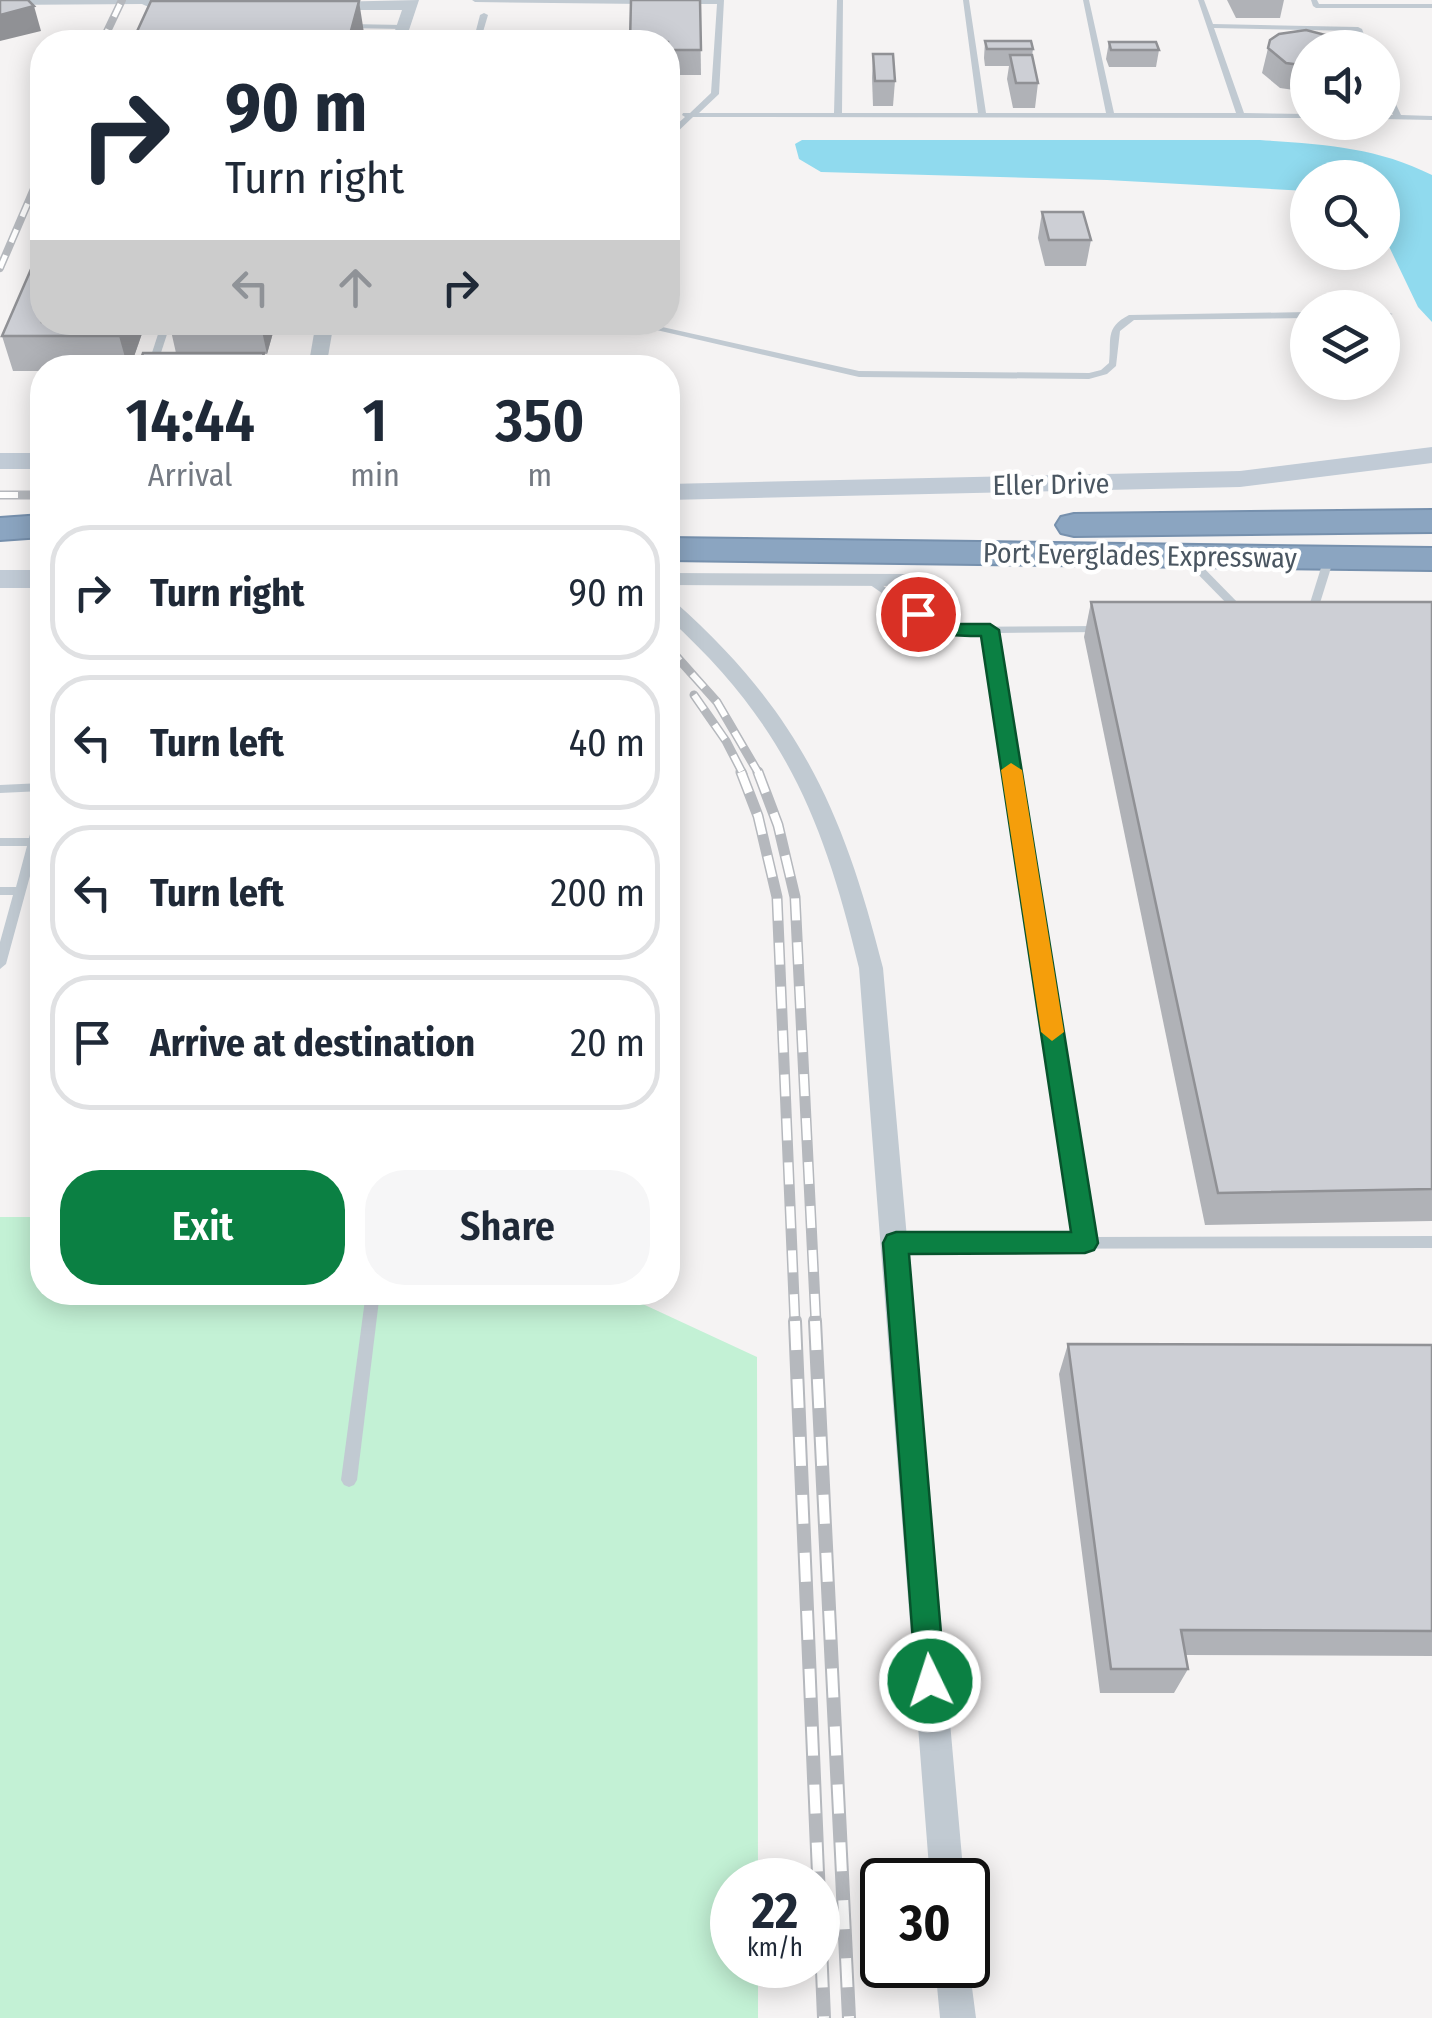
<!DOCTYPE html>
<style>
body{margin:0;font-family:"Fira Sans Condensed",sans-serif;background:#f6f6f7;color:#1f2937;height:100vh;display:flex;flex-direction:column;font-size:38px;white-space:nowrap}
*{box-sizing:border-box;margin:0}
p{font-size:32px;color:#747a83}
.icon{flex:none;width:55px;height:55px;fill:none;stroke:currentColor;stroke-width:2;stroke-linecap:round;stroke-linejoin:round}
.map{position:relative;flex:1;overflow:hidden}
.sheet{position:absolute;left:30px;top:355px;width:650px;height:950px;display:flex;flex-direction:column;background:#fff;border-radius:40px;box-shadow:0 5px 25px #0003}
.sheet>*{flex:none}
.banner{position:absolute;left:30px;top:30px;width:650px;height:305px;border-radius:40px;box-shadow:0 5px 25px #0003;background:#fff;color:#1f2937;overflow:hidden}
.fabs{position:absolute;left:1290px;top:30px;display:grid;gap:20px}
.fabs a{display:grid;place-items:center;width:110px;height:110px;border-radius:50%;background:#fff;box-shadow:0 5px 25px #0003;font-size:50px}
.speed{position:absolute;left:710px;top:1858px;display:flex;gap:20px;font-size:50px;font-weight:700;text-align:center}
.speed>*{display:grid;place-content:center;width:130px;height:130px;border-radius:50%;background:#fff;box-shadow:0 5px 25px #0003;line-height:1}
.speed small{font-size:25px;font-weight:400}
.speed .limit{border:5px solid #111;border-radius:15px;background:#fff;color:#111}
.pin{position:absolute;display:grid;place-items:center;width:85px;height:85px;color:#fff;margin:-42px;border:5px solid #fff;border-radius:50%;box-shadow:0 2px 10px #0007}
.me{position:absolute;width:110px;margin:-55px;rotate:356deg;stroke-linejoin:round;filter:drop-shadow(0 0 8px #0008)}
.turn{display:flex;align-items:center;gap:35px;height:210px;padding:0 30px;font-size:45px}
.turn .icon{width:130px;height:130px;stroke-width:2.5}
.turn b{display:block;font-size:70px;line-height:85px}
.lanes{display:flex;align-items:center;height:95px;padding:0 30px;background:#0003;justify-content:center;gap:50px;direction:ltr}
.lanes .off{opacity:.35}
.eta{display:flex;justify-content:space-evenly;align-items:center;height:170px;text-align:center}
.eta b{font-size:60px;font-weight:600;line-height:70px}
.button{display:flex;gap:20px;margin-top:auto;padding:20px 30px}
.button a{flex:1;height:115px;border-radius:40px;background:#0b8043;color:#fff;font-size:40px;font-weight:600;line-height:115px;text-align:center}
.button a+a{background:#f6f6f7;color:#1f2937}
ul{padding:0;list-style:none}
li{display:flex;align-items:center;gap:30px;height:135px;margin:0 20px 15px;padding:0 10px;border:5px solid #e0e1e3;border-radius:40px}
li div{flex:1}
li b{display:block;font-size:38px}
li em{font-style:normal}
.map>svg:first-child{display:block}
.green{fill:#c3f1d5}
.water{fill:#90daee}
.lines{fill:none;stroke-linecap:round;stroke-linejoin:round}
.highway-casing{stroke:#7690ad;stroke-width:4}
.lane{fill:#c1cad2;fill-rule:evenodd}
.street{fill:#c1cad2;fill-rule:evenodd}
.secondary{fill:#c1cbd6;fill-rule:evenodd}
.highway{fill:#8ba5c1;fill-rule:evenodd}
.rail-far3-casing{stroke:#b5b8bd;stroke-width:8}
.rail-far2-casing{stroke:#b5b8bd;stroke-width:9}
.rail-far1-casing{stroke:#b5b8bd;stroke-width:11}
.rail-casing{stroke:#b5b8bd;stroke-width:14}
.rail-far3{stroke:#fff;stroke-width:5;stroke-dasharray:14;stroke-linecap:butt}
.rail-far2{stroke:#fff;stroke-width:6;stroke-dasharray:18;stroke-linecap:butt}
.rail-far1{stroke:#fff;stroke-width:8;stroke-dasharray:22;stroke-linecap:butt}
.rail{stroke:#fff;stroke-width:10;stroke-dasharray:29;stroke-linecap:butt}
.wall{fill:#b0b2b7}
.shaded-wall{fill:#909195}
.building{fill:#cdcfd5;stroke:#909195;stroke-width:2.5}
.route{fill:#0b8043;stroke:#07532c;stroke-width:2.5}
.slow{fill:#f59e0b}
.labels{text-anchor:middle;stroke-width:9;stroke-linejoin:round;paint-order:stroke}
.far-street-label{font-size:28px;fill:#4a5661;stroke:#fff}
</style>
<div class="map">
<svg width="1432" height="2018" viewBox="0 0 1432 2018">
<rect width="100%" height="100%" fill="#f5f3f3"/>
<!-- green -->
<polygon class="green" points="0,1217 42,1217 42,1292 619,1293 757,1357 758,1880 732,1880 732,1965 758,1965 758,2018 0,2018"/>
<!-- water -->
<path class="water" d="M802,140h458c61,4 117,7 172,35v147l-14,-15 -35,-73 -1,-56h-74l-1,13 -200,-11 -286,-8 -22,-13 -4,-15z"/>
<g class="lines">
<!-- highway casing -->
<g class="highway-casing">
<g id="highway">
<polygon points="1432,510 1432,532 1074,536 1061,533 1056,525 1061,517 1074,514"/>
<polygon points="42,515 42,537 0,540 0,518"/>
<polygon points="668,538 1432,548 1432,570 668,560"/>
</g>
</g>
<!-- lane -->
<g class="lane">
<polygon points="472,0 644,0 647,2 644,4 475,2"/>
<polygon points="724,0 719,94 699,113 834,113 837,0 843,0 842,113 978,113 963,0 969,0 986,113 1106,113 1083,0 1089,0 1114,113 1236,113 1198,0 1204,0 1213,24 1358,27 1362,29 1369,48 1362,48 1355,31 1214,28 1244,113 1308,114 1308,118 693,117 671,138 668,138 668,132 685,117 682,115 683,113 690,113 711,93 717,4 684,4 681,2 684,0"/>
<polygon points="1311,0 1317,0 1319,4 1432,4 1432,8 1316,8 1313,6"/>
<polygon points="484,13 488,15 480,42 473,42 480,15"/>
<polygon points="350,24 402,25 406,27 402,29 347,28 346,26"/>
<polygon points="1382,81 1386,83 1401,115 1432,116 1432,120 1382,119 1382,115 1393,115 1382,92"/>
<polygon points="1382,311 1393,314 1382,317"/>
<path d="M1308,312v6l-174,2 -14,11 -4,35 -9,8 -18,5 -230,-2 -237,-55h18l219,49 230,2 12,-3 8,-7c3,-23 -5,-35 20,-48z"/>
<polygon points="162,322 171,322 156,368 147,368"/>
<polygon points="1187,554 1191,555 1245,610 1245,614 1237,614 1183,559 1183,555"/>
<polygon points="1329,555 1334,558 1316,616 1311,619 1307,618 1306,616 1324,558"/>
<polygon points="870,577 944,627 1102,626 1107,629 1102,632 996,633 1091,1237 1432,1236 1432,1248 895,1249 890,1247 888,1243 890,1239 895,1237 1077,1237 985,633 938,632 866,582 865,580"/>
<polygon points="42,601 42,610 37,607 38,602"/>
<polygon points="42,783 42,791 0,793 0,785"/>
<polygon points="42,809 42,832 6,964 0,969 0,942 13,895 0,895 0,887 16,887 27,846 0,846 0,838 29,838 36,813"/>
<polygon points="366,1292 380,1292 357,1480 354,1485 349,1487 344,1485 341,1480"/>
</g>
<!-- street -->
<g class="street">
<path d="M0,0h155l35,6c-12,8 -34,5 -48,-2l-142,1z"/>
<polygon points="419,0 405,42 391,42 402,10 328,10 321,6 328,2"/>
<polygon points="316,322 334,322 326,368 308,368"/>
<polygon points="668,573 909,574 919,580 909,586 668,585"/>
<path d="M668,600l7,2c124,110 168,208 208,366l81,912h-34l-71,-912c-36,-150 -75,-245 -191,-350z"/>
<polygon points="968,1957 976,2018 940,2018 935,1965 968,1965"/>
</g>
<!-- secondary -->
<g class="secondary">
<polygon points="1432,447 1432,463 1240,487 668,500 668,484 1240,471"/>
<rect x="0" y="453" width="42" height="16"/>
<rect x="0" y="570" width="42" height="18"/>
</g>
<!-- highway -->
<use href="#highway" class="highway"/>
<!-- rail-far3 casing -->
<g class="rail-far3-casing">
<g id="rail-far3">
<polyline points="102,42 122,0"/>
<polyline points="0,268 42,170"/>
</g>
</g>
<!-- rail-far2 casing -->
<g class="rail-far2-casing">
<g id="rail-far2">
<polyline points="0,495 42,495"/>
<polyline points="668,647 717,702 759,774"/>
<polyline points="694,695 726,741 743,774"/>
</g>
</g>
<!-- rail-far1 casing -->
<g class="rail-far1-casing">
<g id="rail-far1">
<polyline points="741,772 758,816 777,897 795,1323"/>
<polyline points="758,772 778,825 795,897 816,1323"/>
</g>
</g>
<!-- rail casing -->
<g class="rail-casing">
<g id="rail">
<polyline points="795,1321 824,2018"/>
<polyline points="815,1321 849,2018"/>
</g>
</g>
<!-- rail-far3 -->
<use href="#rail-far3" class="rail-far3"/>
<!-- rail-far2 -->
<use href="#rail-far2" class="rail-far2"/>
<!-- rail-far1 -->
<use href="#rail-far1" class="rail-far1"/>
<!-- rail -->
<use href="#rail" class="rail"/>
</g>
<!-- wall -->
<g class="wall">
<polygon points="700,0 701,75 668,75 668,42"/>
<polygon points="1227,0 1284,0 1280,18 1236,18"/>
<polygon points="364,33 361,42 135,42 134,38"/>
<polygon points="1270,40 1308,48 1308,92 1280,88 1262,73"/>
<polygon points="985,41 1033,49 1032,56 1038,83 1035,108 1013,108 1007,79 1009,66 985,66 984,58"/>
<polygon points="1109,42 1159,50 1156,67 1109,67 1106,59"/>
<polygon points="873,54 895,81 893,106 873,106 872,78"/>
<polygon points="1042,212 1091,240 1086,266 1045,266 1038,238"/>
<polygon points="146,322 130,368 42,368 42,371 13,371 2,336"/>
<polygon points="169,322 276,322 267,354 264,354 267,368 138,368 176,353"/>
<polygon points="1091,602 1432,602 1432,1221 1205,1225 1084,637"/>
<polygon points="1068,1344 1432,1345 1432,1656 1185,1655 1188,1669 1174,1693 1100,1693 1059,1374"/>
</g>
<!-- shaded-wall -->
<g class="shaded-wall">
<polygon points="359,1 364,33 361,42 350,42 349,38"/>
<polygon points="34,6 41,31 0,41 0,15"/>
<polygon points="124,322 146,322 130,368 128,368 119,336"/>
<polygon points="260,322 276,322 267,354"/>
<polygon points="264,353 267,368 259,368"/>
</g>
<!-- building -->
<g class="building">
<polygon points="0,0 28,0 34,6 0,15"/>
<polygon points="631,0 700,0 701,50 668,50 668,42 630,42"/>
<polygon points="151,1 359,1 349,38 134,38"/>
<polygon points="1306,30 1345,40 1350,48 1308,48 1308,66 1286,63 1268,48 1270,40 1279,34"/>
<polygon points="985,41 1031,41 1033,49 987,49"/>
<polygon points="1109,42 1156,42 1159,50 1111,50"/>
<polygon points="873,54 893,54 895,81 875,81"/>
<polygon points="1010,55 1032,55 1038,83 1016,83"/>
<polygon points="1042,212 1083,212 1091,240 1049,240"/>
<polygon points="42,244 42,322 124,322 119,336 2,336"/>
<polygon points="143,353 264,353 259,368 138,368"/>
<polygon points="1091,602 1432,602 1432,1189 1218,1193"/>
<polygon points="1068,1344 1432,1345 1432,1631 1181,1630 1188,1669 1111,1669"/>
</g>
<!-- route -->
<path class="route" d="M918,607l29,17h43l9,6 99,613 -4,7 -9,3 -176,1 36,427 -4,10 -11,5 -10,-5 -4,-10 -33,-438 4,-8 9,-3h175l-90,-596c-30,0 -51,1 -72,-22z"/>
<!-- slow -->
<polygon class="slow" points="1011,763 1022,770 1064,1032 1052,1041 1041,1032 1001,770"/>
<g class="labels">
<!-- far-street labels -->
<g class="far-street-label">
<text transform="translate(1051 484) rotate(-1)" y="10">Eller Drive</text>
<text transform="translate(1140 555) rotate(1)" y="10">Port Everglades Expressway</text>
</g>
</g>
</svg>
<div class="fabs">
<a><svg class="icon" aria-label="sound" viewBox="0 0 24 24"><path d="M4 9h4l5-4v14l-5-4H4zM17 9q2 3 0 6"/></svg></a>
<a><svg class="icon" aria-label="search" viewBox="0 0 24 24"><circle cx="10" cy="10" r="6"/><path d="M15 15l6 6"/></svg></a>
<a><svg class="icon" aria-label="layers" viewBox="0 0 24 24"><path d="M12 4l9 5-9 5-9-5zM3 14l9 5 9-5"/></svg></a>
</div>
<div class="speed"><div>22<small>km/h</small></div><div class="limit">30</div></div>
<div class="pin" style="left:918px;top:614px;background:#d93025"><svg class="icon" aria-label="arrive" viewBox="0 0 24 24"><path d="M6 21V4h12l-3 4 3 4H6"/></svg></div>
<svg class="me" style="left:930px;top:1681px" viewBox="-20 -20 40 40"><circle r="17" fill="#0b8043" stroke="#fff" stroke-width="3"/><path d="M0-11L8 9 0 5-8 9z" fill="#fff"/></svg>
<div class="banner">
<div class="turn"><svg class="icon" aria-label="right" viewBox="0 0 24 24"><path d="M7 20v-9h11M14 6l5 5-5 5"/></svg><div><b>90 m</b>Turn right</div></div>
<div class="lanes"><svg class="icon off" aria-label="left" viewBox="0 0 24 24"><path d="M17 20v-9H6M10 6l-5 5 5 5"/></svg><svg class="icon off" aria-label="ahead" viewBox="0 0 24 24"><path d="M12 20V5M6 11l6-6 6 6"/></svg><svg class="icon" aria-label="right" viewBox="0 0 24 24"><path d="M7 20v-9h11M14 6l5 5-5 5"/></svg></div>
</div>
<section class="sheet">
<div class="eta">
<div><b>14:44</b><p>Arrival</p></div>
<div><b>1</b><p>min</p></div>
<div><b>350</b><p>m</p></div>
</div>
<ul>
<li><svg class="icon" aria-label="right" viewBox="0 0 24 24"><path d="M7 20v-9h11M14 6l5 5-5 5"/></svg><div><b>Turn right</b></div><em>90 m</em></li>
<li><svg class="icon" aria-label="left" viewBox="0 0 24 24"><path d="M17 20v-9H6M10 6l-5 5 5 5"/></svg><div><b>Turn left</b></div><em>40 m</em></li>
<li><svg class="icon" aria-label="left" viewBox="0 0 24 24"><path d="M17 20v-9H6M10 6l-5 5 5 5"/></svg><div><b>Turn left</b></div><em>200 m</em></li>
<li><svg class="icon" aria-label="arrive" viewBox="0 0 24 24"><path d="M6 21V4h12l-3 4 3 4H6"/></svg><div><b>Arrive at destination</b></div><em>20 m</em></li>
</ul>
<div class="button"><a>Exit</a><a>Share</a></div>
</section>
</div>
